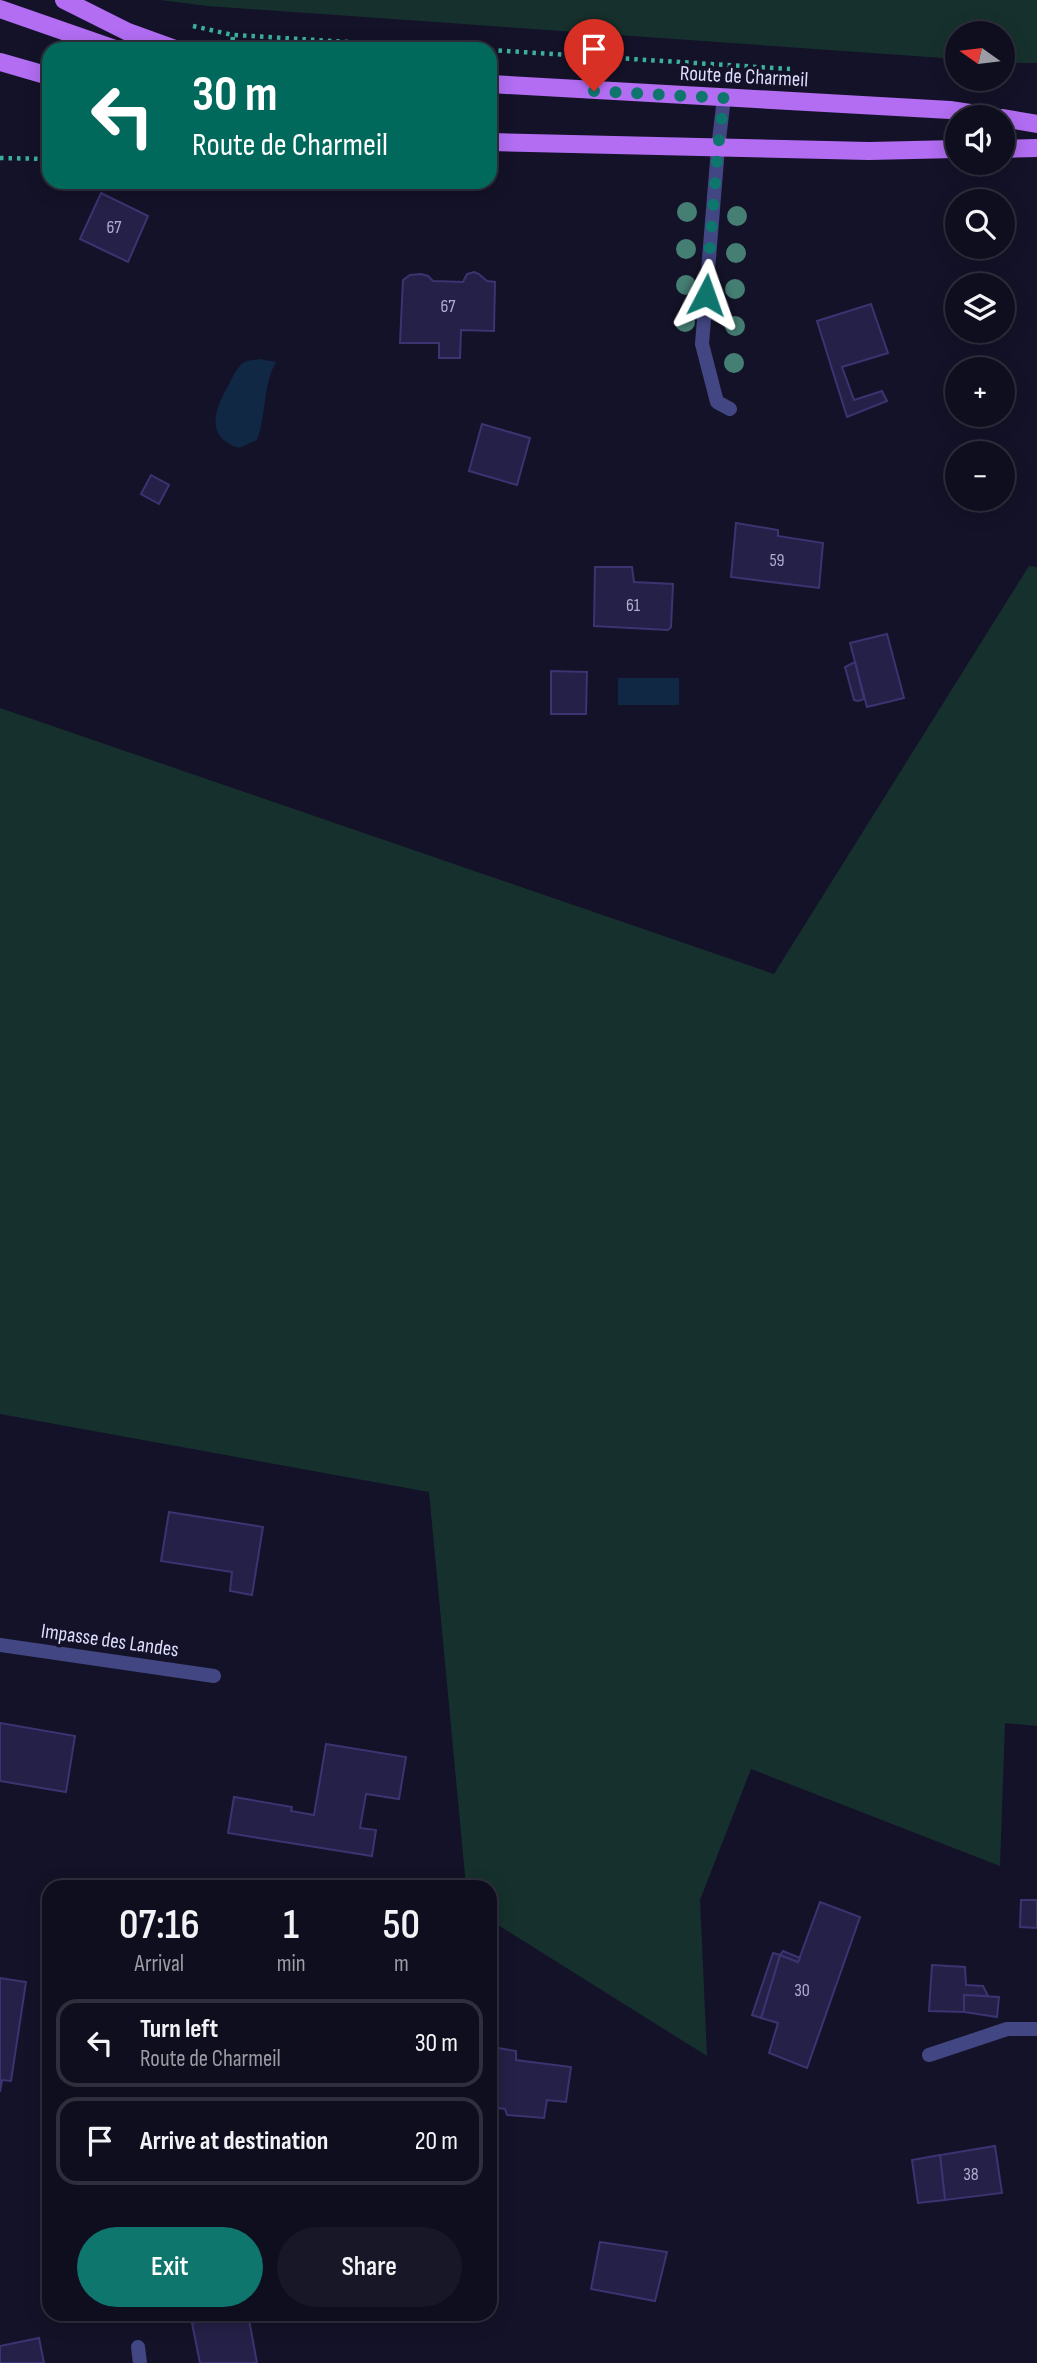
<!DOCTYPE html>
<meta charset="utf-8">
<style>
body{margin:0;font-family:"Sofia Sans Condensed",sans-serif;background:#181727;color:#f1f3f6;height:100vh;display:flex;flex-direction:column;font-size:26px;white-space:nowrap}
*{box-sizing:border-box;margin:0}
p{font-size:23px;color:#9b9ca4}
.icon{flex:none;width:38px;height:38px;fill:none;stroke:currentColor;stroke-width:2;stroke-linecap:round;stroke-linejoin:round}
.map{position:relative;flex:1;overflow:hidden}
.panel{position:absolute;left:42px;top:1880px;width:455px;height:441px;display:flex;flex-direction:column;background:#0f0e1e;border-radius:21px;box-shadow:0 4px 18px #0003,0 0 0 2px #2f2e3c}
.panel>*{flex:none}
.top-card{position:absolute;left:42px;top:42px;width:455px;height:147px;border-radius:21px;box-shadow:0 4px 18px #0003,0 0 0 2px #2f2e3c;background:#00695c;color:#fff;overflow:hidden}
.needle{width:46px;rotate:284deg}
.fabs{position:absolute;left:945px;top:21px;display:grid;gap:14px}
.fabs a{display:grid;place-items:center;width:70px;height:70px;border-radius:50%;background:#0f0e1e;box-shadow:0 4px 18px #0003,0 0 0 2px #2f2e3c;font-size:35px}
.pin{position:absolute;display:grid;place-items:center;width:60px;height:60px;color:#fff;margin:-72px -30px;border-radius:50% 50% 50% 0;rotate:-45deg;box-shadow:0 0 7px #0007}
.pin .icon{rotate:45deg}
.me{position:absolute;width:77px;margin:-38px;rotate:4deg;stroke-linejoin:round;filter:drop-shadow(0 0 5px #0008)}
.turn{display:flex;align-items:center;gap:24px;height:147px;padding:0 35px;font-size:32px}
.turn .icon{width:91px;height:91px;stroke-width:2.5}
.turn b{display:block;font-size:49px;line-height:60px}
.eta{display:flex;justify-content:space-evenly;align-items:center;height:119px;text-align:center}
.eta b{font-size:42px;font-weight:600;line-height:49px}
.action{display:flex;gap:14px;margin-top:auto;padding:14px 35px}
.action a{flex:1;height:80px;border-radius:42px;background:#0f766e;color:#fff;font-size:28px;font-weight:600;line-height:80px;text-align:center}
.action a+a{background:#181727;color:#f1f3f6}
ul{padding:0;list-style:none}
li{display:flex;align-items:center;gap:21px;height:88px;margin:0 14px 10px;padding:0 21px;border:4px solid #2f2e3c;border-radius:21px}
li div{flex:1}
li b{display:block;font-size:26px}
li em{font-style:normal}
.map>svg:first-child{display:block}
.green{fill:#16312d}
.water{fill:#102843}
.building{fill:#242047;stroke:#3a3471;stroke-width:2}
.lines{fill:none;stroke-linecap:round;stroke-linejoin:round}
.path{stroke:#3bb19d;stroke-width:4.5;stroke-dasharray:3.5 5;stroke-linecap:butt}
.service{stroke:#424682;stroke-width:14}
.minor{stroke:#424682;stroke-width:14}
.primary{stroke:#b26df2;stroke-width:18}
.tree{fill:#457e73}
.route{stroke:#0f766e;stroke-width:12;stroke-dasharray:0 21.6}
.labels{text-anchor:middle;stroke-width:7;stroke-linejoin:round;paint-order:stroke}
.number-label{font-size:18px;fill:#aeadcf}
.street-label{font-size:21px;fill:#dcdcfc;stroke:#141228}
</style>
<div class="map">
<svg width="1037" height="2363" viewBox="0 0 1037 2363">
<rect width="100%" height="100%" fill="#141228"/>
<!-- green -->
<g class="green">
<polygon points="160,0 1037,0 1037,63 1003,63 1003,33 957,33 957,59 208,6"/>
<polygon points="1029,566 1037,567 1037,1726 1005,1723 1000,1866 751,1769 700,1900 707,2056 490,1920 490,1886 466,1886 429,1492 0,1414 0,708 774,974"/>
</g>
<!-- water -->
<g class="water">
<path d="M259,359l17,3c-14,25 -9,52 -19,78l-18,8c-34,-11 -25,-37 -11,-62 4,-7 8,-18 15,-23 4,-3 12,-3 16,-4z"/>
<rect x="618" y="678" width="61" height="27"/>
</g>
<!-- building -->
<g class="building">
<polygon points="101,193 148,216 128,262 80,239"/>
<polygon points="474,272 479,274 487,281 495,282 494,331 461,330 460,358 439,358 439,343 400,343 403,280 410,275 421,274 428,276 433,281 463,282 467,274"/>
<polygon points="871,304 888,353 842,367 854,400 882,391 887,401 847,417 817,321"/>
<polygon points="482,424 530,438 517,485 469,471"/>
<polygon points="151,475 169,485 159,504 141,494"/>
<polygon points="736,523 778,530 778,536 823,543 819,588 731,577"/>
<polygon points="595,567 632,567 634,582 673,584 671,627 668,630 594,626"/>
<polygon points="887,634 904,698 867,707 850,643"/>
<polygon points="855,662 864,699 858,701 854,700 845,667"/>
<polygon points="551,671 587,672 586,714 551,714"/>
<polygon points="169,1512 263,1527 252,1595 230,1591 232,1572 161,1561"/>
<polygon points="0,1723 75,1736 66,1792 0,1781"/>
<polygon points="326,1744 406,1757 399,1799 366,1794 360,1828 376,1830 372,1856 228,1833 234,1797 292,1807 291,1811 314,1815"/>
<polygon points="1021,1900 1037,1900 1037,1928 1020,1927"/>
<polygon points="820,1902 860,1917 807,2068 769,2053 778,2023 761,2018 780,1955 798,1962"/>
<polygon points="783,1951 800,1958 798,1962 780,1955"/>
<polygon points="773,1953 780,1955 761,2018 752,2015"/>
<polygon points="932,1965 965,1967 966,1985 983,1986 988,1996 964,1995 964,2012 929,2011"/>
<polygon points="0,1978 26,1982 11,2081 2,2080 0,2092"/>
<polygon points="964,1995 999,1997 997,2017 964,2012"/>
<polygon points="492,2047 516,2051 516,2060 571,2067 566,2102 547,2100 544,2118 507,2115 505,2109 490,2107"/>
<polygon points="995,2146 1002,2193 945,2200 940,2155"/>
<polygon points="940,2155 945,2200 918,2203 912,2160"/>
<polygon points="600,2242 667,2252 655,2301 591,2289"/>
<polygon points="248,2314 257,2363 200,2363 192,2323"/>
<polygon points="39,2338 44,2363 0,2363 0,2346"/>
</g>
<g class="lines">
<!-- path -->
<g class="path">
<polyline points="193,26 233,35 467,49"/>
<polyline points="232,49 233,35"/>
<polyline points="490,50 790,69"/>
<polyline points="0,158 49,159"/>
</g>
<!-- service -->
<g class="service">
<polyline points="724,98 718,148 702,344 717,402 730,409"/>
<polyline points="138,2347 140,2363"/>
</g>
<!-- minor -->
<g class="minor">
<polyline points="0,1645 214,1676"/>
<polyline points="929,2055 1007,2029 1037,2029"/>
</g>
<!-- primary -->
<g class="primary">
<polyline points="64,0 128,32 175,49"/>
<polyline points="0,9 115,49"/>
<polyline points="0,62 49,76"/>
<polyline points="490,84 950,110 996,117"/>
<polyline points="1003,118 1037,124"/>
<polyline points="490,142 869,151 957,149"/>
<polyline points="1003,149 1037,148"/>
</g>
</g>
<!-- trees -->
<g class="tree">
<circle cx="687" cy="212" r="10"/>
<circle cx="737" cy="216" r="10"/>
<circle cx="686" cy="249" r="10"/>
<circle cx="736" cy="253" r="10"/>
<circle cx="686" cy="285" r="10"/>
<circle cx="735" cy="289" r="10"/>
<circle cx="685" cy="322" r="10"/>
<circle cx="735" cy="326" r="10"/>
<circle cx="734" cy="363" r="10"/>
</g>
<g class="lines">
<!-- route -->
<polyline class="route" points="594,91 724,98 718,148 706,295"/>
</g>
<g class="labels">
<!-- number labels -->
<g class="number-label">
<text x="114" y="233">67</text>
<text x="448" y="312">67</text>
<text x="777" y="566">59</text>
<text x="633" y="611">61</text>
<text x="802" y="1996">30</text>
<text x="971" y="2180">38</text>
</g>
<!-- street labels -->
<g class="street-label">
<text transform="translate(744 76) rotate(3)" y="7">Route de Charmeil</text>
<text transform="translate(110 1640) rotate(8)" y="7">Impasse des Landes</text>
</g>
</g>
</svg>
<div class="fabs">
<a><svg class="needle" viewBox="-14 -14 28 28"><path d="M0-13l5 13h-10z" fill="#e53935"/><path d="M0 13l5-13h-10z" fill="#9b9ca4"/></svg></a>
<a><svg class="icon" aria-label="sound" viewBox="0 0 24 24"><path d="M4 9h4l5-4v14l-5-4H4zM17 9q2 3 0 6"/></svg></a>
<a><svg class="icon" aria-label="search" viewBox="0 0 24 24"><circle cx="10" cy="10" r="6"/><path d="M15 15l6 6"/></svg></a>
<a><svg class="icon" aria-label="layers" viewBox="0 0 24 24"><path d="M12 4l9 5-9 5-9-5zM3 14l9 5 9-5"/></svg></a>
<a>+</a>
<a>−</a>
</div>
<div class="pin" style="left:594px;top:91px;background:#d93025"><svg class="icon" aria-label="arrive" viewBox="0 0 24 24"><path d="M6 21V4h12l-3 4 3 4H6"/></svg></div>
<svg class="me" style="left:706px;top:295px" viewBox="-20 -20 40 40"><path d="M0-17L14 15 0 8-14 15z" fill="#0f766e" stroke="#fff" stroke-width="4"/></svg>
<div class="top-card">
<div class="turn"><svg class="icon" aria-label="left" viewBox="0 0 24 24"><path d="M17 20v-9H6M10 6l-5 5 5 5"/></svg><div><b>30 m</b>Route de Charmeil</div></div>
</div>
<section class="panel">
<div class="eta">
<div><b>07:16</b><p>Arrival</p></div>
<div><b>1</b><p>min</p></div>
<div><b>50</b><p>m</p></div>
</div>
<ul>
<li><svg class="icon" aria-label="left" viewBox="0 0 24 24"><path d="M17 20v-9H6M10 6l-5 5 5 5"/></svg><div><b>Turn left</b><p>Route de Charmeil</p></div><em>30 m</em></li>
<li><svg class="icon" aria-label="arrive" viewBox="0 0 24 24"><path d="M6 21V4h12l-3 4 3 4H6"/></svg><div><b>Arrive at destination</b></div><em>20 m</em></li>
</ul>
<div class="action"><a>Exit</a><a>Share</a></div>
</section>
</div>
